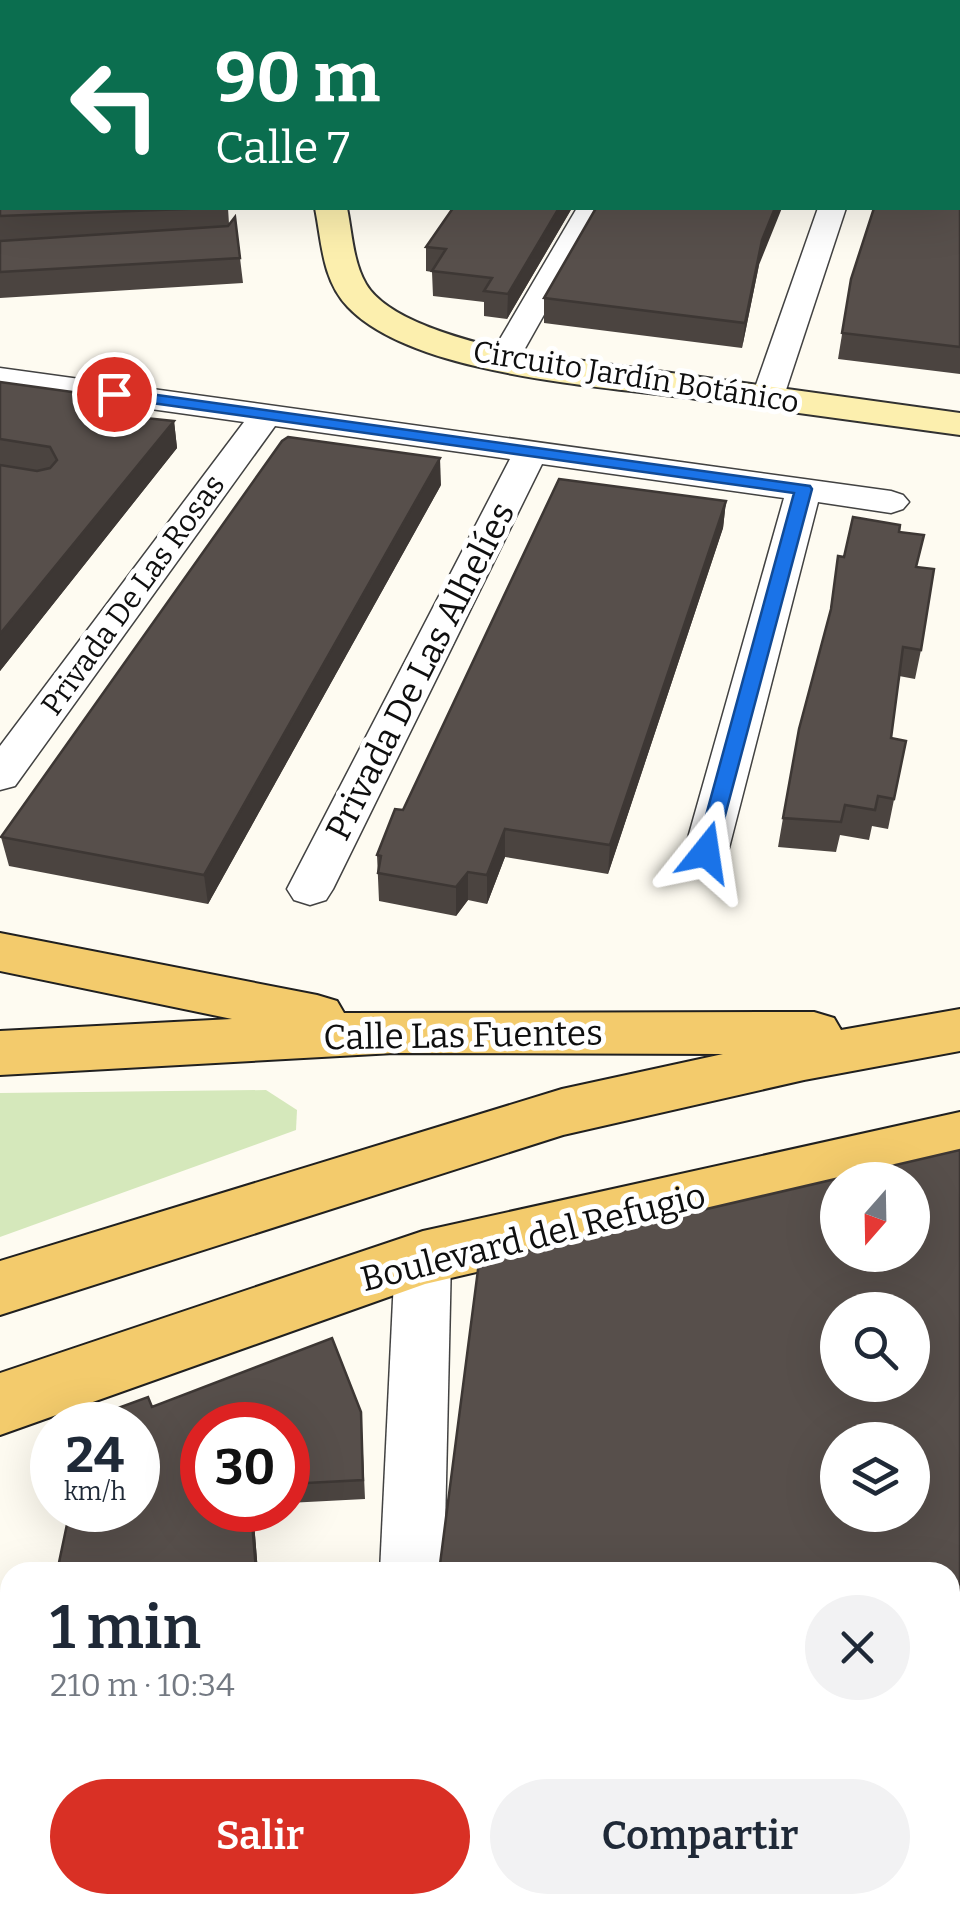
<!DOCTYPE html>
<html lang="es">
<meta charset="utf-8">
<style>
body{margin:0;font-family:Bitter,serif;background:#f2f2f3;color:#1f2937;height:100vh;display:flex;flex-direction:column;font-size:38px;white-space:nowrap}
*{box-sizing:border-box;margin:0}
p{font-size:32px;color:#747a83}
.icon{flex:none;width:55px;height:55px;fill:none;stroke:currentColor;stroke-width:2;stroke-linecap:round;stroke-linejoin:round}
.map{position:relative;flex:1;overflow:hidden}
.drawer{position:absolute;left:0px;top:1562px;width:960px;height:352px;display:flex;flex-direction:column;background:#fff;border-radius:30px 30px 0 0;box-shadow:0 10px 40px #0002}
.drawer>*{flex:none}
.top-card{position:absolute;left:0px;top:0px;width:960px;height:210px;box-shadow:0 10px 40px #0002;background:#0b6e4f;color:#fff;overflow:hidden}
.needle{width:65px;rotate:200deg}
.tools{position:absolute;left:820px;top:1162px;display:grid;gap:20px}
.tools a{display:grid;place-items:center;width:110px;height:110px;border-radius:50%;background:#fff;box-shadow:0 10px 40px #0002;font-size:50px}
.speed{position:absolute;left:30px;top:1402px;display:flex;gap:20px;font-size:50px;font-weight:700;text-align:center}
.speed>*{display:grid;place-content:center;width:130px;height:130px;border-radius:50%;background:#fff;box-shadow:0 10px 40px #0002;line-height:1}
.speed small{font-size:25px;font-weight:400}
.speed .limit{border:15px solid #d22;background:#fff;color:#111}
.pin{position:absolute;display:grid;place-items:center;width:85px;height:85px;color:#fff;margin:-42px;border:5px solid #fff;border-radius:50%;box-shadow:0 2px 10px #0007}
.me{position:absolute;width:110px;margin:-55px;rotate:15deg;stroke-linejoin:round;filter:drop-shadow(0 0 8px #0008)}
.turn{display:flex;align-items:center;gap:35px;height:210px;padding:0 50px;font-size:45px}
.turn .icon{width:130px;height:130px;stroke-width:2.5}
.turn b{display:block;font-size:70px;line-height:85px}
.round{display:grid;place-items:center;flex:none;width:105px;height:105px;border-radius:52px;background:#f2f2f3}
.overview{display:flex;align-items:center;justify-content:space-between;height:170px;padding:0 50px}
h1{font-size:60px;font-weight:600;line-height:75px}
.button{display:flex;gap:20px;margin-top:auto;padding:20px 50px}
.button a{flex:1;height:115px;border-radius:60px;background:#d93025;color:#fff;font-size:40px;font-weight:600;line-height:115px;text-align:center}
.button a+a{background:#f2f2f3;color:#1f2937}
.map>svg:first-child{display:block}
.green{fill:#d5e8bb}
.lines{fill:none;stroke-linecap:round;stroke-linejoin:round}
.street-casing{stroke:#424242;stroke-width:3}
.secondary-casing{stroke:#313131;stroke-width:4}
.primary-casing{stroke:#202020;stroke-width:4}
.street{fill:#fff;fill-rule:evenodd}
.secondary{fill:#fcefae;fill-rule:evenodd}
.primary{fill:#f3cb6c;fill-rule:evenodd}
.wall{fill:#4b4440}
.shaded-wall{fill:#3d3734}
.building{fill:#574f4b;stroke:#3d3734;stroke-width:2.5;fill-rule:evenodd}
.route{fill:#1a73e8;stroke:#114b97;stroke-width:2.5}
.labels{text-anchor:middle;stroke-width:10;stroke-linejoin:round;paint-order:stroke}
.far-street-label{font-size:30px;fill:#0f0f0f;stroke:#fff}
.street-label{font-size:35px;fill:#0f0f0f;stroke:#fff}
</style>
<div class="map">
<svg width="960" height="1914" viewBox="0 0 960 1914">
<rect width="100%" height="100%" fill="#fefbf1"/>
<!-- green -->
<polygon class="green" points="266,1090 297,1110 296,1130 0,1237 0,1093"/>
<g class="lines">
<!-- street casing -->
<g class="street-casing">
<g id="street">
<polygon points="577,208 604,208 514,368 492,368 487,361"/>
<polygon points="818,208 846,208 783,399 778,406 756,406 751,399"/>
<polygon points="0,368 804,479 891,491 903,495 909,502 903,509 891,513 818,502 728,852 722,862 706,867 690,862 684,852 784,498 542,464 333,889 326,900 310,905 294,900 287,889 510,459 275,426 15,786 0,790 0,746 244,422 0,388"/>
<polygon points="423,1235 443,1242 451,1258 444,1572 380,1572 395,1258 403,1242"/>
<polygon points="329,1905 403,1905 402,1914 328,1914"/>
</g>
</g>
<!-- secondary casing -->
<g class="secondary-casing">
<g id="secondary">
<polygon points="281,0 305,0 306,2 281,2"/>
<path d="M315,208h32c5,24 6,54 19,76 22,37 100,56 139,66l455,63v22c-88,-12 -176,-24 -264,-36 -92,-13 -282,-23 -348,-92 -26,-27 -26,-64 -33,-99z"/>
</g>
</g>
<!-- primary casing -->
<g class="primary-casing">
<g id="primary">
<polygon points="0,933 317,995 337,1001 344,1013 814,1012 834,1018 841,1030 960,1009 960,1051 804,1080 563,1135 0,1315 0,1261 562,1089 723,1054 394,1053 0,1075 0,1031 232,1019 0,971"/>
<polygon points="960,1112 960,1160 873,1180 838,1180 838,1188 425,1284 0,1435 0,1373 423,1231"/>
</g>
</g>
<!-- street -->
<use href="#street" class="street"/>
<!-- secondary -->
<use href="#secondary" class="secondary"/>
<!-- primary -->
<use href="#primary" class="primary"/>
</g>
<!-- wall -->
<g class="wall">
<polygon points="0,0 223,1 2,2 228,208 229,224 240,258 243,283 0,298"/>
<polygon points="960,135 960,374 838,359 851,279"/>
<polygon points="572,208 507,319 484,316 484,302 433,296 432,272 426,271 426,247"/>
<polygon points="759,265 742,348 544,323 544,298"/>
<polygon points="0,382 112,414 174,421 177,448 0,671"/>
<polygon points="441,485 208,904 9,866 1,837"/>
<polygon points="726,501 723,528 608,874 505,857 487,904 468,900 456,916 379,901 377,855 403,810"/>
<polygon points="899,532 917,567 921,650 915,679 899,676 891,738 906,741 888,829 872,826 869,840 840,835 836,852 778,847 783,818 829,618 838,556 844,557"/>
<polygon points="152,1407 362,1431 365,1499 288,1503 288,1425 202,1510 253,1510 258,1572 57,1572"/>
<polygon points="10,1592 10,1753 0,1755 0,1593"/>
<polygon points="10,1805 10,1875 0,1876 0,1806"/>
</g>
<!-- shaded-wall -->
<g class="shaded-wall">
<polygon points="559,208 572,208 507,319 508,294"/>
<polygon points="775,208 782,208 759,265 742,348 745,323 762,240"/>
<polygon points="109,399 114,426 97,413"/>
<polygon points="174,421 177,448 0,671 0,634"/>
<polygon points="440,458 441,485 208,904 204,875"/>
<polygon points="726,501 723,528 608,874 610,845"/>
<polygon points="505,829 505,857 487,904 487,875"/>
<polygon points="468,872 468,900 456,916 456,887"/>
<polygon points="251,1510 253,1510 258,1572 256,1572"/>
<polygon points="258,1905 265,1905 263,1914 257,1914"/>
</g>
<!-- building -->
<g class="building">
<polygon points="0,0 220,0 221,2 2,2 2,208 211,208 0,216 0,105 2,88 0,87 0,40 2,24 0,22"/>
<polygon points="336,0 774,0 775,2 336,2"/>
<polygon points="958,135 960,135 960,347 842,333 851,279 874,208 958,208"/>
<polygon points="453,208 559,208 508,294 484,291 492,278 432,271 446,249 426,247"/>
<polygon points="596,208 775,208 762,240 745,323 544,298"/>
<polygon points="235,217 240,258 0,272 0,241 228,226"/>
<polygon points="0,382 94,395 109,399 97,413 174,421 0,634 0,465 37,471 50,468 57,460 50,447 0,439"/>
<polygon points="288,437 440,458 204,875 1,837 282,441"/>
<polygon points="559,479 726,501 610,845 505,829 487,875 468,872 456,887 378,873 381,856 377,855 395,809 403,810"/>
<polygon points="853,517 900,525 899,532 924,535 916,567 934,569 921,650 903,647 891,738 906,741 894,799 878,796 875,810 845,805 841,822 783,818 799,729 831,609 838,556 844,557"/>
<path d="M960,1150v764h-565l1,-9h554v-333h-511l40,-310zM838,1180h74v75h-74zM838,1310h74v75h-74zM838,1440h74v75h-74z"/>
<polygon points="332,1338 361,1412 363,1480 288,1484 288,1425 202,1425 202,1510 251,1510 256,1570 239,1572 57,1572 70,1510 138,1510 138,1425 76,1425 77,1423 148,1397 152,1407"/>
<polygon points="10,1592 10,1736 0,1737 0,1593"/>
<polygon points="10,1805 10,1860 0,1860 0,1806"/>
<polygon points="34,1905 258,1905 257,1914 32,1914"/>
</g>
<!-- route -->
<polygon class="route" points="114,389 810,486 812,489 714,857 699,857 696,852 794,493 109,397 107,394"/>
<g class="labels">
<!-- far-street labels -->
<g class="far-street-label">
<text transform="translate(636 377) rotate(9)" y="10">Circuito Jardín Botánico</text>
<text transform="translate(133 595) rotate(-54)" y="10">Privada De Las Rosas</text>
</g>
<!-- street labels -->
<g class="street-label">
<text transform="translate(420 671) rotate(-63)" y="12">Privada De Las Alhelíes</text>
<text transform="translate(463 1035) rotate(-1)" y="12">Calle Las Fuentes</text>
<text transform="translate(533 1237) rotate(-14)" y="12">Boulevard del Refugio</text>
</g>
</g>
</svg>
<div class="tools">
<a><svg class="needle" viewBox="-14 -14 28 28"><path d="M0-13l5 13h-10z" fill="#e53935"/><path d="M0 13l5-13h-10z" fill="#747a83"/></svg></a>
<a><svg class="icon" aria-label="search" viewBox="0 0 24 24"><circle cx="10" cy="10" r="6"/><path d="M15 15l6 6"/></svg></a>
<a><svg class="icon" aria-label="layers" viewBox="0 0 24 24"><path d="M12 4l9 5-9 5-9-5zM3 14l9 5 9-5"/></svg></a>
</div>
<div class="speed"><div>24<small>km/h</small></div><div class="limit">30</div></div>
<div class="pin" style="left:114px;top:394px;background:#d93025"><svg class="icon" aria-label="arrive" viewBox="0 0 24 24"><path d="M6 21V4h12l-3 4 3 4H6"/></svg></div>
<svg class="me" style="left:706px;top:852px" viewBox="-20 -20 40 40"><path d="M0-17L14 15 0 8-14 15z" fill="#1a73e8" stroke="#fff" stroke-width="4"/></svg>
<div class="top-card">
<div class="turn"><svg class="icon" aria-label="left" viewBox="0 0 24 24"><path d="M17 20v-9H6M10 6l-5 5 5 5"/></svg><div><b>90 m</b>Calle 7</div></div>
</div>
<section class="drawer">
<div class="overview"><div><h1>1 min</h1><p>210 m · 10:34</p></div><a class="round"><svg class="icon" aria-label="close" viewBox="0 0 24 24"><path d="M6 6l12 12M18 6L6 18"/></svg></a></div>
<div class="button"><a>Salir</a><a>Compartir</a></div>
</section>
</div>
